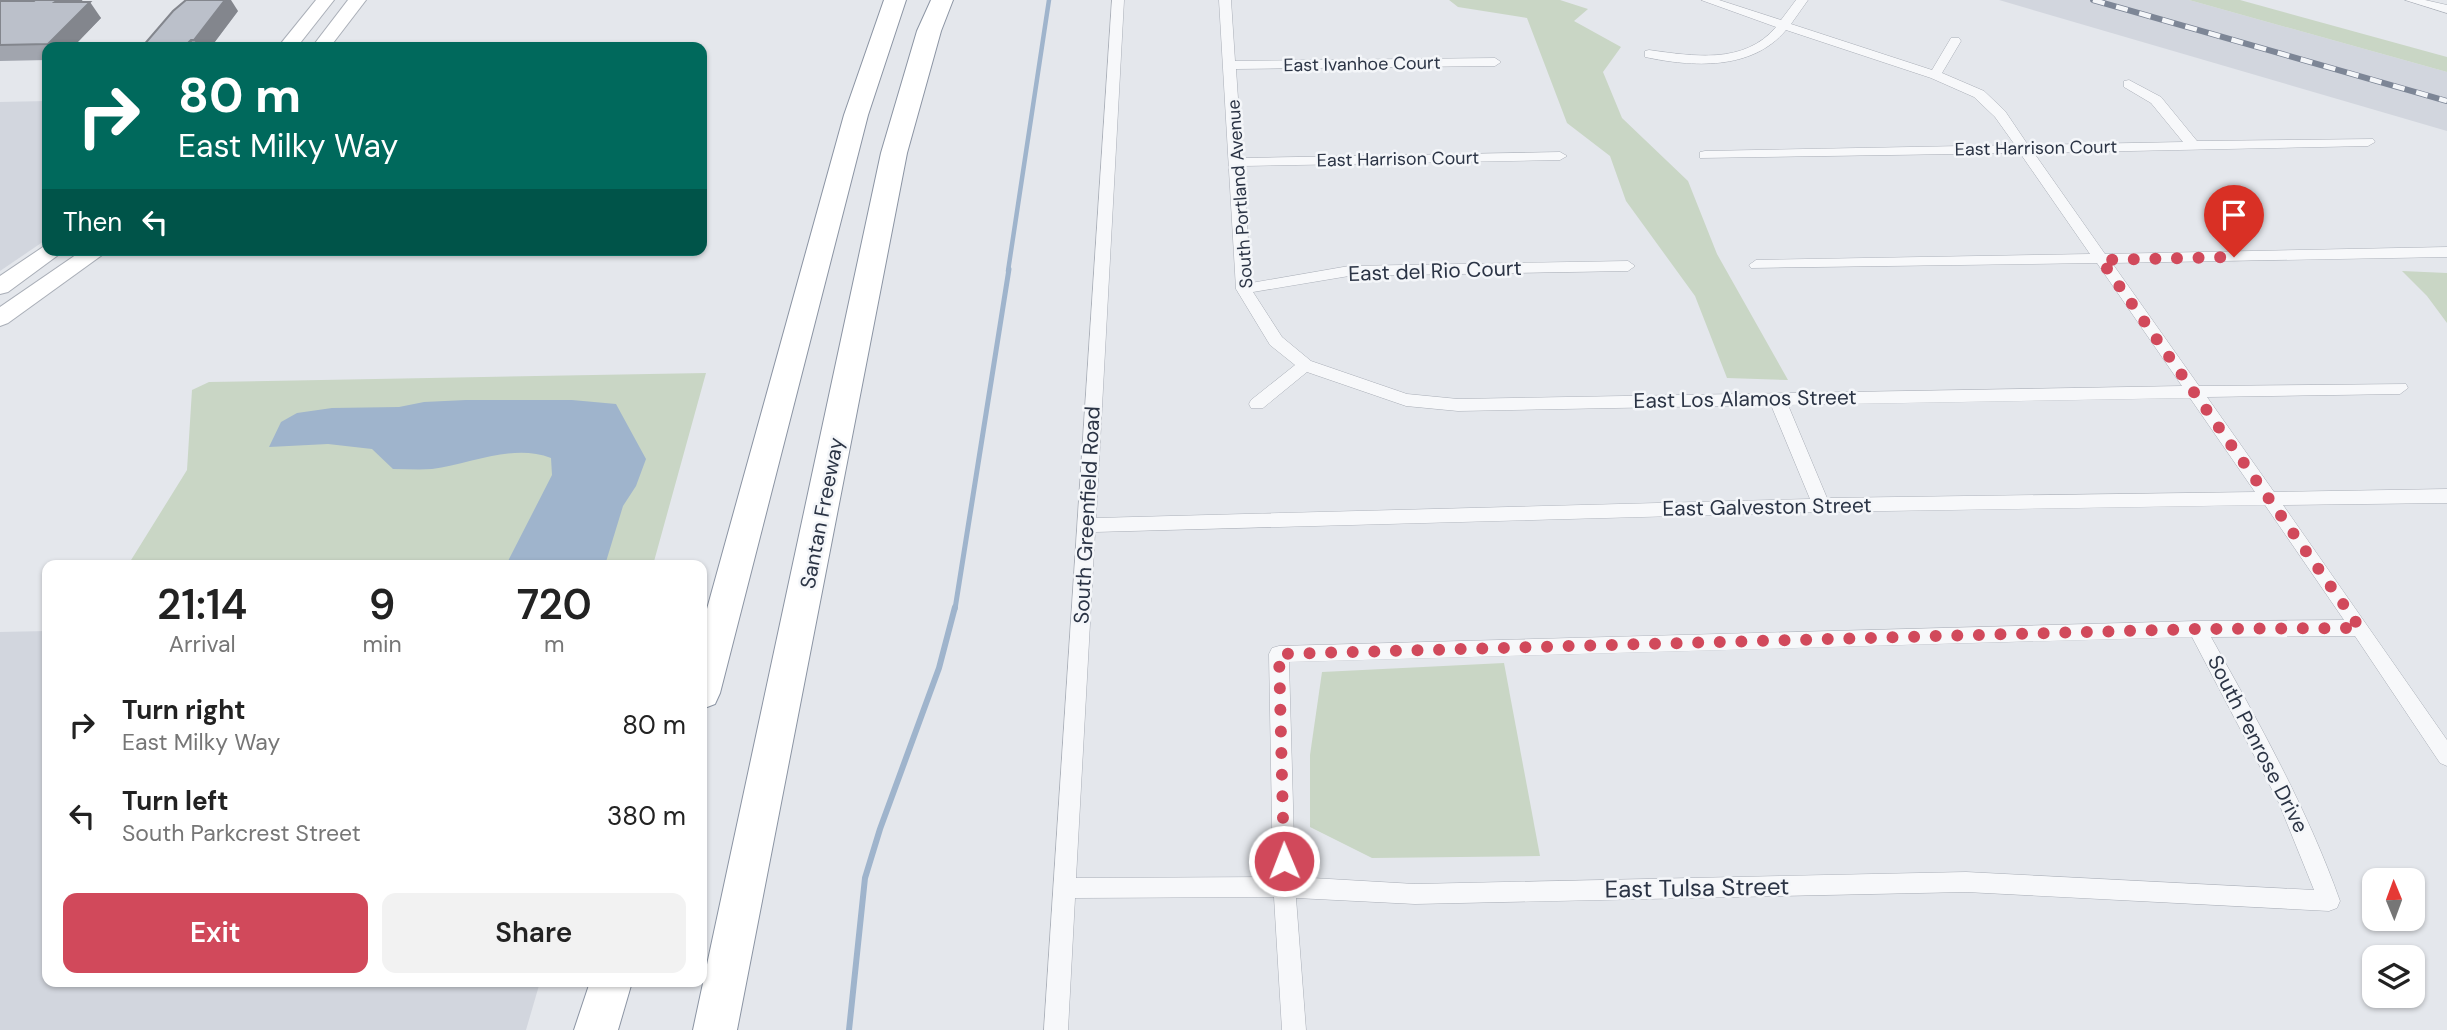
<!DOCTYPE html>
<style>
body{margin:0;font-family:"DM Sans",sans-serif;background:#f2f2f2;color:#222;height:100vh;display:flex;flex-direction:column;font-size:26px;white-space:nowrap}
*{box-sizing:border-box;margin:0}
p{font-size:23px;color:#767676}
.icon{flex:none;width:38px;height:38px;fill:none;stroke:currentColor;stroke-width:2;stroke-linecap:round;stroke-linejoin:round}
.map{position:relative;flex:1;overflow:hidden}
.sheet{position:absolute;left:42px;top:560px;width:665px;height:427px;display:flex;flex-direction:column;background:#fff;border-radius:14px;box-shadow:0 2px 5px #0004}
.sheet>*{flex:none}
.top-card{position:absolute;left:42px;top:42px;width:665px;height:214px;border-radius:14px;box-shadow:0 2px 5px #0004;background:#00695c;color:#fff;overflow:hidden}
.needle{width:46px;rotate:359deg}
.controls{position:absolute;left:2362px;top:868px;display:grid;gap:14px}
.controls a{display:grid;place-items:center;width:63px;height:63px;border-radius:14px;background:#fff;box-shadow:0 2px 5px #0004;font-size:35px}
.pin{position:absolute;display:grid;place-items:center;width:60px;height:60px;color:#fff;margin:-72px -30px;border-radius:50% 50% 50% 0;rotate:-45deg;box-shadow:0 0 7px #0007}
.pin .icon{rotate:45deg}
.me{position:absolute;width:77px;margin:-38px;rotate:359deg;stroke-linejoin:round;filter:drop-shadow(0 0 5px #0008)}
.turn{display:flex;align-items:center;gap:24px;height:147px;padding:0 21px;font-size:32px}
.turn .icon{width:91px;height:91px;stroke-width:2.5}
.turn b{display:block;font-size:49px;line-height:60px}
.then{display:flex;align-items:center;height:66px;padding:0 21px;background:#0003;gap:14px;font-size:26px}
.eta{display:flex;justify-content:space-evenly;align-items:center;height:119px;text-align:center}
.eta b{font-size:42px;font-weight:600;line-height:49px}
.button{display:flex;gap:14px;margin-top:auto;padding:14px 21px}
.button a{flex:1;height:80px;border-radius:14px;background:#d1495b;color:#fff;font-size:28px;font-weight:600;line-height:80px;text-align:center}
.button a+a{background:#f2f2f2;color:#222}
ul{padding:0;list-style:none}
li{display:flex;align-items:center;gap:21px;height:91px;padding:0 21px}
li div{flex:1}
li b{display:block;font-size:26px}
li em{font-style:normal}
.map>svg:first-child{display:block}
.built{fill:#d2d6de}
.green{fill:#c9d6c5}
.water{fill:#9fb4cc}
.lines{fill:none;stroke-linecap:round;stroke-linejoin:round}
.stream-far2{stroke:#9fb4cc;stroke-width:4.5}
.stream-far1{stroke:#9fb4cc;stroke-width:5}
.stream{stroke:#9fb4cc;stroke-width:6}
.street-casing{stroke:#a9aeb7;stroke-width:1}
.secondary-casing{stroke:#a9aeb7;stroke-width:2}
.highway-casing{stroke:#8b94a3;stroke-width:2}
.street{fill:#f7f8fa;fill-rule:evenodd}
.secondary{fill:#fff;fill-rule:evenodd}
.highway{fill:#fff;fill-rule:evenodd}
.rail-casing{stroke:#7d8696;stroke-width:6}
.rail{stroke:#f4f6f9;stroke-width:4.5;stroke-dasharray:12;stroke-linecap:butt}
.wall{fill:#a1a5ae}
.shaded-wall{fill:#83868d}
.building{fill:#bbc0ca;stroke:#83868d;stroke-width:2}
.route{stroke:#d1495b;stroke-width:12;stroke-dasharray:0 21.6}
.labels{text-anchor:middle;stroke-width:5;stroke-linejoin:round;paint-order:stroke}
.far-street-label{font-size:18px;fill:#2b3445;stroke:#f4f6f9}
.street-label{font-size:21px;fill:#2b3445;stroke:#f4f6f9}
.near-street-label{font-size:24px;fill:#2b3445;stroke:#f4f6f9}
</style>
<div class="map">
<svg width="2447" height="1030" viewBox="0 0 2447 1030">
<rect width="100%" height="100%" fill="#e4e7ec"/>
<!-- built -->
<g class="built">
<polygon points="1999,0 2189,0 2447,72 2447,131"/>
<polygon points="47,101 47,239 0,271 0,102"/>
<polygon points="47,631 47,982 540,982 526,1030 0,1030 0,632"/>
</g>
<!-- green -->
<g class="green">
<polygon points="1449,0 1560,0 1588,9 1574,21 1621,47 1603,72 1622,118 1688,181 1717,254 1788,380 1727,378 1695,296 1626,201 1610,156 1567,123 1527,18 1458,7"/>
<polygon points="2189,0 2240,0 2447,57 2447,72"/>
<polygon points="2402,271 2447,273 2447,323 2427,296"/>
<polygon points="706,373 653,565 128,565 187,470 192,390 209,382"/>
<polygon points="1504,663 1540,856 1372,858 1310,827 1310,755 1322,672"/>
</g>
<!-- water -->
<path class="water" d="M466,400h106l44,4 30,55 -10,27 -13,20 -18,59h-99l46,-90 -1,-17c-38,-15 -80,6 -119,11 -13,1 -26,0 -39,0l-21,-20 -44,-5 -59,3 12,-25 16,-9 35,-5 67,-1 25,-5z"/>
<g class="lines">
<!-- stream-far2 -->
<polyline class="stream-far2" points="1008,271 1049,0"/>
<!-- stream-far1 -->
<polyline class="stream-far1" points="955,609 1009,269"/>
<!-- stream -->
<polyline class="stream" points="849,1030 865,878 880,829 939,668 955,607"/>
<!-- street casing -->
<g class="street-casing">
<g id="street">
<path d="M1112,0h12l-28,518 714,-19 -39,-94 -313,6 -52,-5 -99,-34 -44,36h-12l-2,-4 2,-4 44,-35 -25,-20 -34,-56 -17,-289h12l4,61 260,-3 6,4 -6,4 -259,3 6,89 318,-6 7,4 -7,4 -317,6 8,117 98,-17 279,-5 7,5 -7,5 -279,5 -96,16 29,45 29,24 96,33 51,5 724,-13 -85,-123 -346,5 -2,-3 7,-5 334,-6 -70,-101 -320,5v-6l5,-1 310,-6 -20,-28 -21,-20 -43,-19 -145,-48c-34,41 -94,37 -141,27v-6l4,-1c44,6 95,15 127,-23l-75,-27h18l62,20 15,-20h12l-17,24 141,46 19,-32h8l2,3 -19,32 42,18 21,20 23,34 155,-3 -32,-39 -27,-16v-6l5,-1 32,17 36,44 176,-2 2,3 -7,4 -334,7 71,101 342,-7v10l-335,6 87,123 207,-2 2,4 -8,6 -193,3 67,95 173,-3v14l-164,2 164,235v26l-7,-3 -85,-127 -144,1c48,86 96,171 129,264l-3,7 -8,3 -363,-19 -551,12 -119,-6 10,132h-24l-8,-133 -199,1 -7,132h-24zM2190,398l65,94 -428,6 -39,-93zM2265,505l79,115 -147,1 -918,25 -7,2 -3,6 4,223 -197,1 19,-346 726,-20zM2192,637l86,164 36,89 -348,-18 -551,12 -120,-7 -6,-215z"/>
<polygon points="2405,0 2425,0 2447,5 2447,13"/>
</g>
</g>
<!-- secondary casing -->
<g class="secondary-casing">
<g id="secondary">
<polygon points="316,0 334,0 297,47 278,47"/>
<polygon points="348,0 366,0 330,47 312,47"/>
<polygon points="46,245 47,250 65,250 8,292 0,294 0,276"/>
<polygon points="83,250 109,250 8,323 0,326 0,307"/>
</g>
</g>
<!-- highway casing -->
<g class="highway-casing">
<g id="highway">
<polygon points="884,0 906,0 868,115 720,693 715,704 702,709 702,627 844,115"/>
<polygon points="931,0 953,0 941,31 907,153 737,1030 693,1030 881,153 917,31"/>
<polygon points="590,982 632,982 618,1030 574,1030"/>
</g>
</g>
<!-- street -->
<use href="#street" class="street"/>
<!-- secondary -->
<use href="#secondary" class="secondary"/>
<!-- highway -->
<use href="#highway" class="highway"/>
<!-- rail casing -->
<g class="rail-casing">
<polyline id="rail" points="2093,0 2447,101"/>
</g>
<!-- rail -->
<use href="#rail" class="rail"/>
</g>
<!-- wall -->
<g class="wall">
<polygon points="0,1 83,2 101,18 73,47 47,47 47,60 0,61"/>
<polygon points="238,11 211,47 142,47"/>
</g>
<!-- shaded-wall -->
<g class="shaded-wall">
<polygon points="58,0 82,0 83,2 55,2"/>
<polygon points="225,0 231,0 238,11 211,47 199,47 194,40"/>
<polygon points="90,2 101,18 73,47 51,47 48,44"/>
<polygon points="191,40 195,47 184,47"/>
</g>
<!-- building -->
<g class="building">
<polygon points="35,0 58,0 55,2 90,2 48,44 0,45 0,1 34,1"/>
<polygon points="186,0 225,0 194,40 191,40 184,47 142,47 173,11"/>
</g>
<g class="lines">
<!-- route -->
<polyline class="route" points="1284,861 1279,654 2197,629 2360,628 2101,260 2234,257"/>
</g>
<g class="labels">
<!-- far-street labels -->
<g class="far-street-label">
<text transform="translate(1362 64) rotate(-1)" y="6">East Ivanhoe Court</text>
<text transform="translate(2036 148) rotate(-1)" y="6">East Harrison Court</text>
<text transform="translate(1398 159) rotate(-1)" y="6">East Harrison Court</text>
<text transform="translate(1240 194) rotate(-94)" y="6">South Portland Avenue</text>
</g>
<!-- street labels -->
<g class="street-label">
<text transform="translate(1435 271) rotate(-2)" y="7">East del Rio Court</text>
<text transform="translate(1745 399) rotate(-1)" y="7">East Los Alamos Street</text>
<text transform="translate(1767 507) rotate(-1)" y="7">East Galveston Street</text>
<text transform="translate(822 513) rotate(-79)" y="7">Santan Freeway</text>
<text transform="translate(1087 515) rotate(-87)" y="7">South Greenfield Road</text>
<text transform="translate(2258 744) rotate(63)" y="7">South Penrose Drive</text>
</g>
<!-- near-street labels -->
<g class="near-street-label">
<text transform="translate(1697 888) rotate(-1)" y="8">East Tulsa Street</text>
</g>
</g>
</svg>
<div class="controls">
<a><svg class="needle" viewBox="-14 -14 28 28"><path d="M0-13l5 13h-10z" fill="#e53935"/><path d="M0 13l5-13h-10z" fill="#767676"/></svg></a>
<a><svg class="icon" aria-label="layers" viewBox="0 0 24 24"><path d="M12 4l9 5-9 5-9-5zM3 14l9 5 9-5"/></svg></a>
</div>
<div class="pin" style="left:2234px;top:257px;background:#d93025"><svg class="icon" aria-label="arrive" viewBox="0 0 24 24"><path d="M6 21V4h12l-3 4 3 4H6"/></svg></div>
<svg class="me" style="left:1284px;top:861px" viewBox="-20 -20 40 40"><circle r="17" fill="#d1495b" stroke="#fff" stroke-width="3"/><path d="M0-11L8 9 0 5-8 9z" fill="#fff"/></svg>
<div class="top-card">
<div class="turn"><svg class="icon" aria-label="right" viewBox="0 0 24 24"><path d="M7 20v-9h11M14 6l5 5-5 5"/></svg><div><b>80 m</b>East Milky Way</div></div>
<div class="then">Then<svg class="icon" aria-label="left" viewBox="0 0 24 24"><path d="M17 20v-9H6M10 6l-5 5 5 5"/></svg></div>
</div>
<section class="sheet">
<div class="eta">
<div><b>21:14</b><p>Arrival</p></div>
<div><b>9</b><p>min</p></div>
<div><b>720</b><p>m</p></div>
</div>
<ul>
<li><svg class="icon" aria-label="right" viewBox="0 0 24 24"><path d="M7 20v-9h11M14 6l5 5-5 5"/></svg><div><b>Turn right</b><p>East Milky Way</p></div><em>80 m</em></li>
<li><svg class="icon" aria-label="left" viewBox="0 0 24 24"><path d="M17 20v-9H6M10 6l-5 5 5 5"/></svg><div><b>Turn left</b><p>South Parkcrest Street</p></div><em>380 m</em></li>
</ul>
<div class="button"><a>Exit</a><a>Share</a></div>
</section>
</div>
